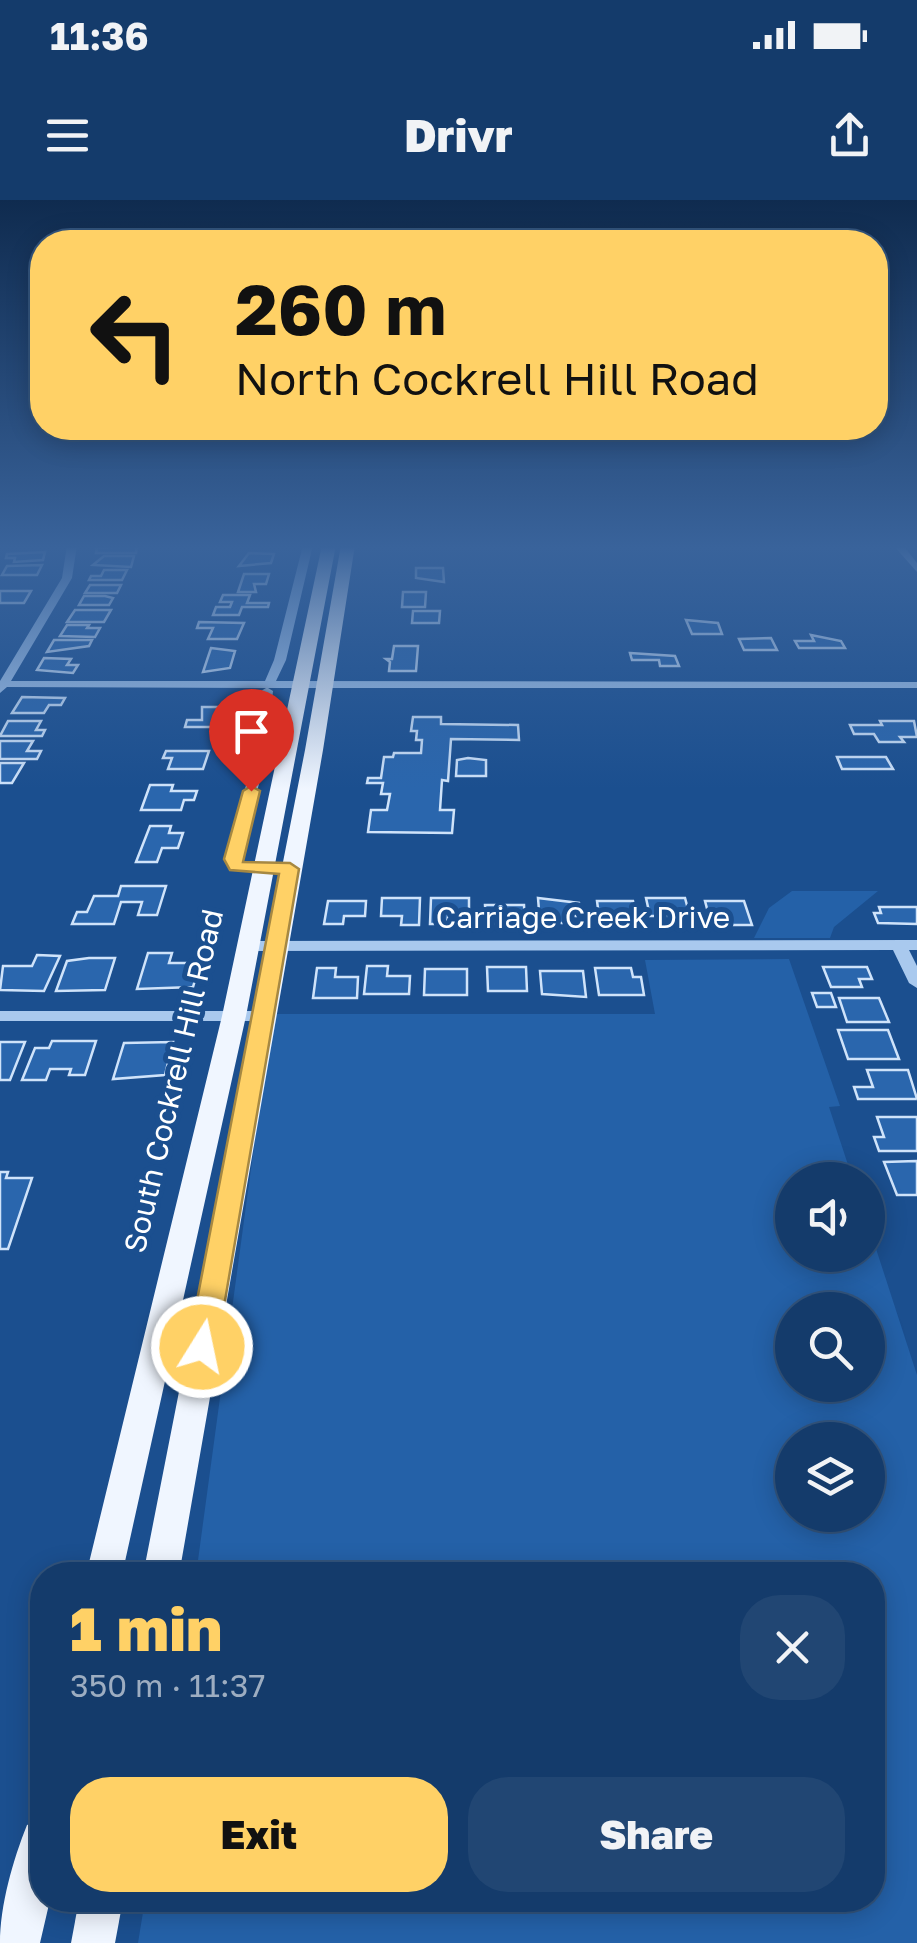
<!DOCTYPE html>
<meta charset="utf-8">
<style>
body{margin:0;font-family:"Golos Text",sans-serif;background:#214673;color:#f1f3f6;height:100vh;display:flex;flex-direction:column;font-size:38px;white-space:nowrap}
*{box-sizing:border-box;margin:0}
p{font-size:32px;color:#9dadc1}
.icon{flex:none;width:55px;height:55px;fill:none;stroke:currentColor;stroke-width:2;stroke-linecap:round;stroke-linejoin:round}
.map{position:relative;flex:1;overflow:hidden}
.panel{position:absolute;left:30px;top:1362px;width:855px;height:350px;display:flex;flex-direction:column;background:#143b6b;border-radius:40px;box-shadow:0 5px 25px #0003,0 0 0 2px #33557e}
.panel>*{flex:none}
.banner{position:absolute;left:30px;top:30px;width:858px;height:210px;border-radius:40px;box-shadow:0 5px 25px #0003,0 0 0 2px #33557e;background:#ffd166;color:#111;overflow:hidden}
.buttons{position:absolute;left:775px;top:962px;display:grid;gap:20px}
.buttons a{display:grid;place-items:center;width:110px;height:110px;border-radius:50%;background:#143b6b;box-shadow:0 5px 25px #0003,0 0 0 2px #33557e;font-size:50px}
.pin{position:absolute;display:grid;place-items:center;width:85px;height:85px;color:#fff;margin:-102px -42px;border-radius:50% 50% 50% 0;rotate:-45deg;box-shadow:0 0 10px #0007}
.pin .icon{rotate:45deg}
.me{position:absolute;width:110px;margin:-55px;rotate:10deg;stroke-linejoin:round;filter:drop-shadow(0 0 8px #0008)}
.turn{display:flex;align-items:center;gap:35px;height:210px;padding:0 40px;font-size:45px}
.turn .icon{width:130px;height:130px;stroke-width:2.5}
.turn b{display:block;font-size:70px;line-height:85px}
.round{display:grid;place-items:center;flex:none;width:105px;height:105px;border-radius:40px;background:#214673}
.headline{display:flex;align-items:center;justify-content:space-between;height:170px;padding:0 40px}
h1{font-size:60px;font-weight:800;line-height:75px;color:#ffd166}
.button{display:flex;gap:20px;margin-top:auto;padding:20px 40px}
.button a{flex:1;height:115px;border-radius:40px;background:#ffd166;color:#111;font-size:40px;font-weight:800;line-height:115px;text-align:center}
.button a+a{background:#214673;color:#f1f3f6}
.status{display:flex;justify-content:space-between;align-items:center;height:70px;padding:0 50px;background:#143b6b;direction:ltr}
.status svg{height:28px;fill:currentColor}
header{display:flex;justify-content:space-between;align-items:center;height:130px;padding:0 40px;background:#143b6b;font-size:45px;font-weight:800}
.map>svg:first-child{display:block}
.green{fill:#2461a8;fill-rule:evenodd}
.building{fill:#2a66ad;stroke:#cfe3fa;stroke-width:2.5}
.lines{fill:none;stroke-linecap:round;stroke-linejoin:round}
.minor{fill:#a9c9ee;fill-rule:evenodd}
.major{fill:#f0f6ff;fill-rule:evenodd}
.route{fill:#ffd166;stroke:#a68842;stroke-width:2.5}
.labels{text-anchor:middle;stroke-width:10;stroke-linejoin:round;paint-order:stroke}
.street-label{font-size:30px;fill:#fff;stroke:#1b4f8f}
</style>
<div class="status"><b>11:36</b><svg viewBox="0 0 49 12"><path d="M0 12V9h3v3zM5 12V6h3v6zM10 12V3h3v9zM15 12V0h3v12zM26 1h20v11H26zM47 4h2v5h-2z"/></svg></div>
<header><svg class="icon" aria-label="menu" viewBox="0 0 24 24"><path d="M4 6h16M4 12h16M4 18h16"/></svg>Drivr<svg class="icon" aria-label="share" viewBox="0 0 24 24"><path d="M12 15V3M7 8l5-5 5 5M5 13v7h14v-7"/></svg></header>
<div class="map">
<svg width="917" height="1743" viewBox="0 0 917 1743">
<rect width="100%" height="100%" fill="#1b4f8f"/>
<!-- green -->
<g class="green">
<polygon points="792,691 878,691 834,727 830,738 754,738 769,708"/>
<path d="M789,759l51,147 -11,1 24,73h-61v75h76v-31l49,151v568h-779l7,-43h727v-325h-676l76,-561h383l-10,-54zM792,1110h76v75h-76zM792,1240h76v75h-76z"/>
</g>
<!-- building -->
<g class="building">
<polygon points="137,345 136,353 96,353 97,348"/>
<polygon points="45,352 43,360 14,362 15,358 6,358 7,354"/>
<polygon points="249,353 274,354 271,363 239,366"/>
<polygon points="104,356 134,356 131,367 93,365"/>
<polygon points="42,365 37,375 2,375 7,366"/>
<polygon points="416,368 443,368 444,382 416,378"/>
<polygon points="104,370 127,370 122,380 89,380 91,376 101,376"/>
<polygon points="244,374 269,374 266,384 254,384 256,392 238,392"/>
<polygon points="90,385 121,385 117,393 85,393"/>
<polygon points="0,391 31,391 24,403 0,403"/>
<polygon points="403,392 426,392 425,407 402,407"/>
<polygon points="223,395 250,395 247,403 269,403 268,407 242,407 239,415 213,415 216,407 230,407 232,402 220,402"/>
<polygon points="84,396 105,396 113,398 109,405 79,405"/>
<polygon points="75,410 111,410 104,422 67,422"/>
<polygon points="413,411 440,411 439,423 412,423"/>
<polygon points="686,420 718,423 722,434 692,434"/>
<polygon points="199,422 244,423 237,439 208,439 213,428 197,428"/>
<polygon points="67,425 89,425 87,428 100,428 95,437 60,436"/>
<polygon points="811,435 841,441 845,448 799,448 795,441 814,441"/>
<polygon points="771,438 777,450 744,450 739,439"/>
<polygon points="54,440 92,440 89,446 47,452"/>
<polygon points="394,446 418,446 416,471 389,471 390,462 386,459 392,459"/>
<polygon points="211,448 235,451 230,468 203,472"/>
<polygon points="630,453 675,456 679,466 660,466 659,460 632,460"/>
<polygon points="44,458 71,459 67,465 78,465 73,473 37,470"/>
<polygon points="22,497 65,498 61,505 49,505 44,513 12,513"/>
<polygon points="202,507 235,507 229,527 185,527 187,520 202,520"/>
<polygon points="413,517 441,517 441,524 518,525 519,540 451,539 448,581 442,580 440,610 454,610 452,633 368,632 371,610 387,610 390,594 381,594 383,583 367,583 368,578 381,578 384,557 393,557 394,553 421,553 422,540 416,540 417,531 411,531"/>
<polygon points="8,521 41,521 36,530 45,530 42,536 0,536"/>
<polygon points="880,521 914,521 917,537 900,537 904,542 879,542 874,534 854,534 850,525 882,525"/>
<polygon points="0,541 33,541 27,551 41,551 37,559 0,559"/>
<polygon points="166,551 209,551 203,569 168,569 172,558 163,558"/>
<polygon points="837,557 886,557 893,569 842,569"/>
<polygon points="468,558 486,560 486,576 456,576 457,560"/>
<polygon points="0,563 24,563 12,583 0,583"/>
<polygon points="150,585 173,585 171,591 197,591 194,600 184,600 181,610 141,610"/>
<polygon points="150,626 171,626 169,633 183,633 178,648 162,648 157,662 136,662"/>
<polygon points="121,686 166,686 157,715 138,715 142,702 121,702 114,724 72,724 77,712 87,712 94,696 118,696"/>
<polygon points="382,698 420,698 419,725 401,725 402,716 381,716"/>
<polygon points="431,698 469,698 469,716 448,716 447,724 430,724"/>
<polygon points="538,698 579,703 581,716 572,716 572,723 540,723"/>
<polygon points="646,698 685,698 692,724 674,724 673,716 650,716"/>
<polygon points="328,701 366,701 365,716 344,716 343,724 324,724"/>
<polygon points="597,701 633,701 637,724 619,724 617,716 599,716"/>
<polygon points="705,701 744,701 752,725 719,725 716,716 709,716"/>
<polygon points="485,705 524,705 525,724 486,724"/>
<polygon points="879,707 917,707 917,724 878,723 874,713 881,713"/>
<polygon points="148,753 172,753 169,763 200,763 193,787 137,789"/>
<polygon points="37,755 60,756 44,791 0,790 3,766 32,766"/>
<polygon points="89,758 115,758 105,790 56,791 67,761"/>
<polygon points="367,766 388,766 387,776 410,776 409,794 364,794"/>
<polygon points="487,767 526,767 527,791 488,791"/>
<polygon points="823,767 867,767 872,779 859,779 862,787 831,787"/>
<polygon points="317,768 336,768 335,777 358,777 357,798 313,798"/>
<polygon points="595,768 631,768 633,777 641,777 644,795 599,795"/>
<polygon points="425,769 467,769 467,795 424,795"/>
<polygon points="540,771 583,771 586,797 542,794"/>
<polygon points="812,793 831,793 836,807 817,807"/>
<polygon points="839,798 879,798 889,822 847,822"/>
<polygon points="838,830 888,830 899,859 848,859"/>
<polygon points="52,841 96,841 85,875 69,875 71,869 50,869 46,880 22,880 35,848 49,848"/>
<polygon points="0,842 25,842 10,880 0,880"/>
<polygon points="173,842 165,875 113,879 124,843"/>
<polygon points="867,870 908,870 917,899 858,899 854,887 873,887"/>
<polygon points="877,917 917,917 917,951 879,951 874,937 884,937"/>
<polygon points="917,961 917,995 897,995 884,962"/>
<polygon points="0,972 8,972 6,978 32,978 8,1049 0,1049"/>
</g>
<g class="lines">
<!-- minor -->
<g class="minor">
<polygon points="67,345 77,345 72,378 11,481 265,481 274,460 303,345 313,345 286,460 276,481 917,482 917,488 268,488 273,491 266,556 240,659 241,662 290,665 297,669 290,673 236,670 231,669 226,659 254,556 261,491 266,488 7,487 0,493 0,481 62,378"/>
<polygon points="893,345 903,345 917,363 917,372"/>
<polygon points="917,740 917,750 909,750 917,766 917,788 909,783 893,750 248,751 240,746 248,741"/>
<polygon points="0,811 263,811 271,816 263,821 0,821"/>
</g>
<!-- major -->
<g class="major">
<polygon points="322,345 336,345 246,816 122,1375 86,1375 222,816"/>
<polygon points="341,345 355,345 323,550 179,1375 143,1375 305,550"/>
<path d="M42,1619v81h8l-10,43h-40c0,-38 13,-83 27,-118z"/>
<polygon points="79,1700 123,1700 115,1743 71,1743"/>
</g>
</g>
<!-- sky -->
<linearGradient id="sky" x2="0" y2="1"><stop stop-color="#0f2b4f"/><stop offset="0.59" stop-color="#39639b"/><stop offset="1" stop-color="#39639b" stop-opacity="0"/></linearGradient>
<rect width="917" height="589" fill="url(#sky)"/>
<!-- route -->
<polygon class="route" points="251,586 260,591 243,662 290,663 299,669 217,1147 213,1154 202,1158 192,1154 188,1147 279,674 230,670 224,659 243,591"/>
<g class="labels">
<!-- street labels -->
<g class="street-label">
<text x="583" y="728">Carriage Creek Drive</text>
<text transform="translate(174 881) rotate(-77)" y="10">South Cockrell Hill Road</text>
</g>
</g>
</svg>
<div class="buttons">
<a><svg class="icon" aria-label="sound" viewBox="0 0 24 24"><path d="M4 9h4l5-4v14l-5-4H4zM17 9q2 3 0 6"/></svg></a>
<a><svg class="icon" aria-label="search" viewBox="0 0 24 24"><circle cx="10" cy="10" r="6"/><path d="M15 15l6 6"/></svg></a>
<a><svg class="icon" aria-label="layers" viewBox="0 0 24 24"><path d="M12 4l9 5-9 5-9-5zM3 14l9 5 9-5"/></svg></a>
</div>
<div class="pin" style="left:251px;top:591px;background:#d93025"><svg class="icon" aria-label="arrive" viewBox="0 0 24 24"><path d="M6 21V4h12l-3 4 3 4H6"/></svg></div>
<svg class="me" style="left:202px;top:1147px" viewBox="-20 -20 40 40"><circle r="17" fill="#ffd166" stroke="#fff" stroke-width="3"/><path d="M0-11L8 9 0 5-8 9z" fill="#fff"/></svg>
<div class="banner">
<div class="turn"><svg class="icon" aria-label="left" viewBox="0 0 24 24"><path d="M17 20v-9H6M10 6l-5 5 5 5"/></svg><div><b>260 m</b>North Cockrell Hill Road</div></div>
</div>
<section class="panel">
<div class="headline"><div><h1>1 min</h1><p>350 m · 11:37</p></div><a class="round"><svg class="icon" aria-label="close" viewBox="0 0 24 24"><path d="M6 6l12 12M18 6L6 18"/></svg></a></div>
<div class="button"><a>Exit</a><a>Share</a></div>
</section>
</div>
